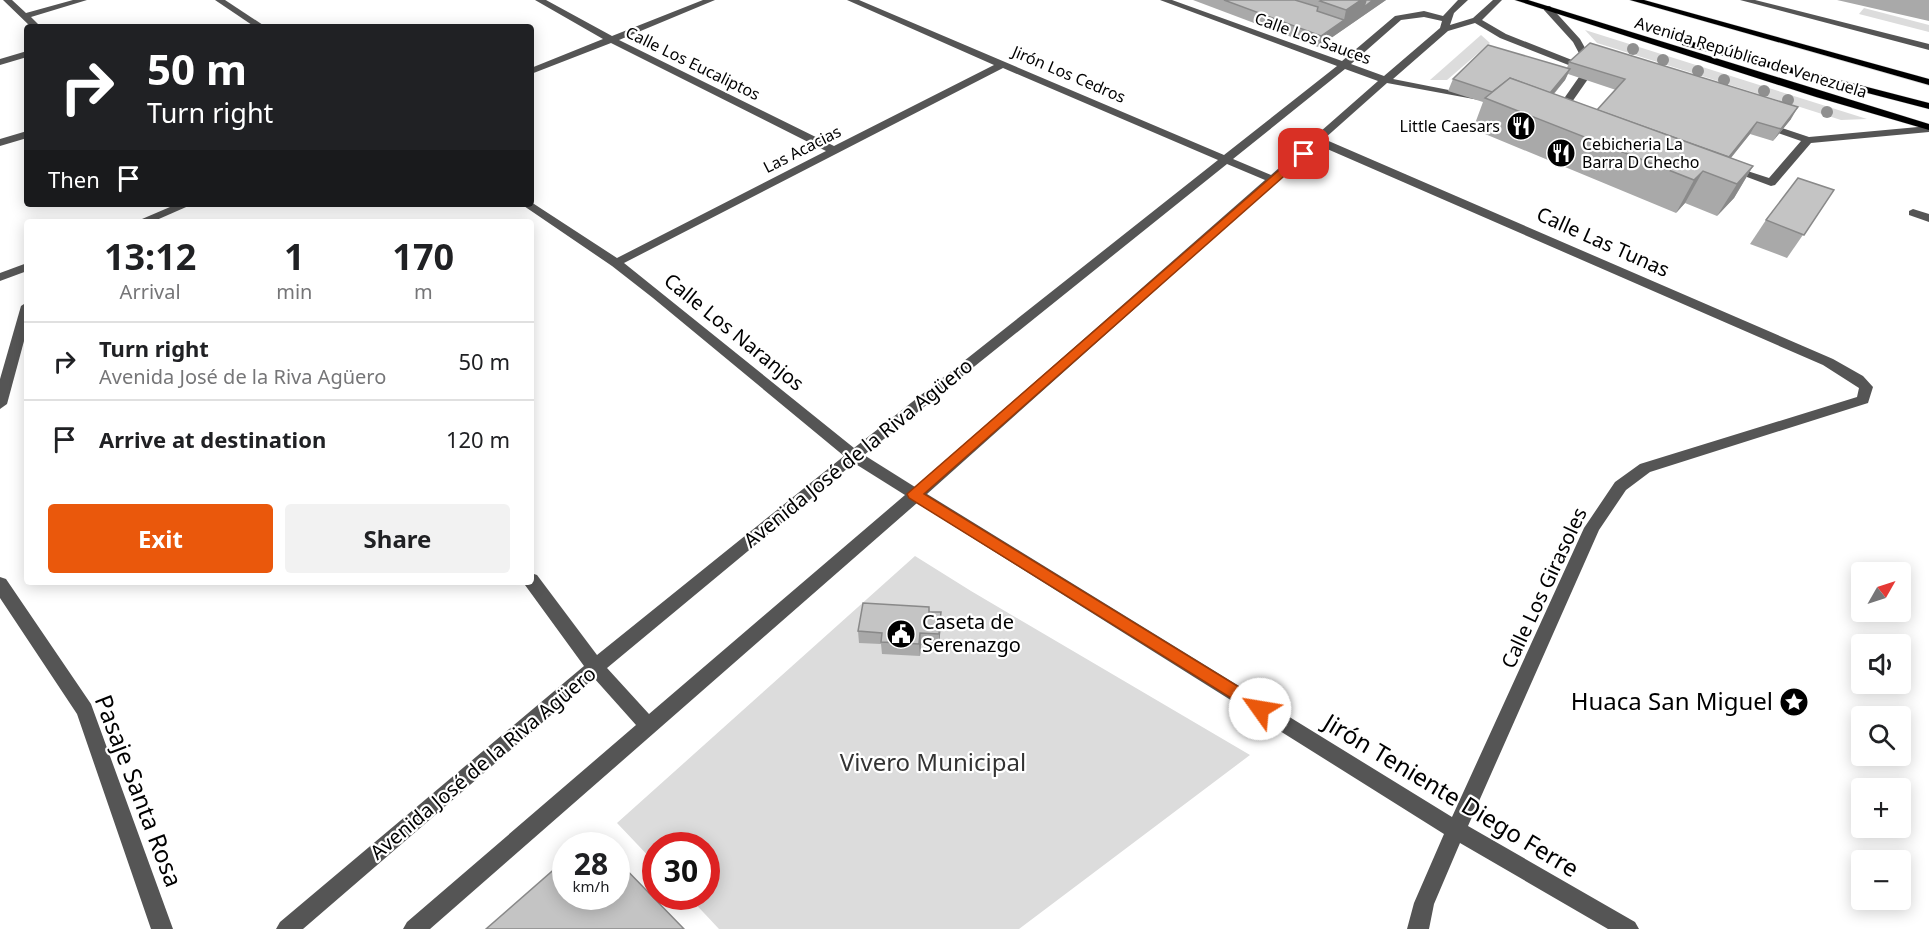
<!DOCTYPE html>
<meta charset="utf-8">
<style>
body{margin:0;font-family:"Noto Sans",sans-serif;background:#f2f2f2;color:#202124;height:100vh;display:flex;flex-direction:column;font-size:22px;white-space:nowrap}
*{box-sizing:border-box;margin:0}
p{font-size:20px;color:#757577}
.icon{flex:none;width:33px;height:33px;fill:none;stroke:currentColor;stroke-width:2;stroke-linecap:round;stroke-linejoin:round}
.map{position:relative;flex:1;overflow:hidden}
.drawer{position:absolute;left:24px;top:219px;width:510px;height:366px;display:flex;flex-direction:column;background:#fff;border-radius:6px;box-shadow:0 3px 15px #0003}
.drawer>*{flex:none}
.hud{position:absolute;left:24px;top:24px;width:510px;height:183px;border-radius:6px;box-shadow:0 3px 15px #0003;background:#202124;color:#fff;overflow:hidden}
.needle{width:39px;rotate:51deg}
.buttons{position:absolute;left:1851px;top:562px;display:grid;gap:12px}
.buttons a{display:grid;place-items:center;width:60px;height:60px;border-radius:6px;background:#fff;box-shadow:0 3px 15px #0003;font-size:30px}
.speed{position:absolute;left:552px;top:832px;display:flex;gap:12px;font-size:30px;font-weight:700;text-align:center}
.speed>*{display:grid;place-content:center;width:78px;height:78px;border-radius:50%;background:#fff;box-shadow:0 3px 15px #0003;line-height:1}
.speed small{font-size:15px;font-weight:400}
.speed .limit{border:9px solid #d22;background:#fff;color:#111}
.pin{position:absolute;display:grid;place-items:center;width:51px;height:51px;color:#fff;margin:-26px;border-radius:12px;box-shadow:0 3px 9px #0006}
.me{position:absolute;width:66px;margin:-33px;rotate:302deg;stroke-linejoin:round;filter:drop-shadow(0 0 4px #0008)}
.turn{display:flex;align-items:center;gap:21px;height:126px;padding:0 24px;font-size:27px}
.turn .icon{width:78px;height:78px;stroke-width:2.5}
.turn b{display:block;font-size:42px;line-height:51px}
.then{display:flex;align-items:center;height:57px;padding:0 24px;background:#0003;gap:12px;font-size:22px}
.eta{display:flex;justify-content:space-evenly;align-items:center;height:102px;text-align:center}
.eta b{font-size:36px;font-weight:700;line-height:42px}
.cta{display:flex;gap:12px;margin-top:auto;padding:12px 24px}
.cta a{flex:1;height:69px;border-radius:6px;background:#ea580c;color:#fff;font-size:24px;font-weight:700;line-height:69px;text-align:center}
.cta a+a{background:#f2f2f2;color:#202124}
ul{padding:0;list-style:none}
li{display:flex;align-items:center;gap:18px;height:78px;padding:0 24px;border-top:2px solid #e0e0e0}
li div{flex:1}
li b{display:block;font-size:22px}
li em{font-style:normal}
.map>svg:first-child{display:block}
.green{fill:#dcdcdc}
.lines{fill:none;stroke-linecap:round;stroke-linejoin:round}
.major-casing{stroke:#dbdbdb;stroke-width:1}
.minor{fill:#555;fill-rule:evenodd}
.major{fill:#000;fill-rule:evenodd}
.tree{fill:#8f8f8f}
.wall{fill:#a9a9a9;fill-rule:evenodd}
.shaded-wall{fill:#898989}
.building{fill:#c4c4c4;stroke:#898989;stroke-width:1.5}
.route{fill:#ea580c;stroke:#983908;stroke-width:1.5}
.labels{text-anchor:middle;stroke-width:4.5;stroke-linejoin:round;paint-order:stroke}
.far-street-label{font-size:16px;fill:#000;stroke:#fff}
.far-poi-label{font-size:16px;fill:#000;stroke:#fff;text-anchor:end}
.street-label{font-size:20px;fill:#000;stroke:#fff}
.poi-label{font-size:20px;fill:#000;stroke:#fff;text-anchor:start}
.near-poi-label{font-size:24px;fill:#000;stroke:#fff;text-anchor:end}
.near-park-label{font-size:24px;fill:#333;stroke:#fff}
.near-street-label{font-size:24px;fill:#000;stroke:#fff}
</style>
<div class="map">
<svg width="1929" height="929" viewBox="0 0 1929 929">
<rect width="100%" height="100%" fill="#fff"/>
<!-- green -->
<g class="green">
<polygon points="1864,8 1929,25 1929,32 1859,14"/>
<polygon points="1585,30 1867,119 1841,120 1597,43"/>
<polygon points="1481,35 1490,43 1447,80 1430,80"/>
<polygon points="915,556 971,591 1250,755 1019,929 719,929 689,897 706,897 706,846 656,846 655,863 617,823"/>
</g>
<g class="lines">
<!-- major casing -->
<g class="major-casing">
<g id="major">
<polygon points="1515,0 1528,0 1929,124 1929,130 1816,97"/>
<polygon points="1630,0 1644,0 1929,79 1929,85"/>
<polygon points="1685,40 1929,103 1929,109 1682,45 1682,41"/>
</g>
</g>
<!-- minor -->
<g class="minor">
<polygon points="3,0 12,0 26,13 73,0 87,0 31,17 41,27 31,27"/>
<polygon points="215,0 225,0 266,27 255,27"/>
<path d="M535,0h11l66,36 91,-36h12l-96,40 215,106 160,-81 -147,-65h12l365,155 113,-89 -177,-66h12l170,61 53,-45 29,-5 19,5 15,-16h10l-14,13 -4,12 23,-7 20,-18h9l-20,20 24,14 71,28v4h-6l-71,-28 -25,-15 -27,8 -55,48 86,17v4l-92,-17 -63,56 509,220 30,17 10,11 -5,16 -218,69 -24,18 -27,40 -131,296 167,96 4,7h-31l-148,-86 -26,61 -5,25h-22l7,-26 30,-69 -527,-331 -487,426h-27l4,-7 229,-197 -42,-47 -291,251h-27l4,-7 304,-256 -59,-81 -1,-3h7v-9l6,2 60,80 247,-199 -191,-158 -41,-32 -91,-62h10v-2l86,56 209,-107 -215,-108 -80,31v-6l72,-29zM1424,17l18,4 -2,7 -56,48 -33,-12 50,-44zM1003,68l215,92 -364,288 -230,-185zM1345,69l33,12 -107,94 -38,-16zM1318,145l505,220 36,23 -2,9 -217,67 -25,18 -31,46 -132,289 -525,-323zM1227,164l38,16 -350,307 -51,-32zM854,463l51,32 -256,219 -42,-46z"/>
<polygon points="1740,0 1755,0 1929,44 1929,50"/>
<polygon points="1544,6 1550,6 1580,39 1589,55 1587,57 1581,57 1573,42 1544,10"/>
<polygon points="27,51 27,57 0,65 0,59"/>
<polygon points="1579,77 1588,79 1565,112 1557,112 1556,110"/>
<polygon points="1929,126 1929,132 1811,143 1775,185 1771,186 1723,168 1729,165 1769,178 1801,141 1778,133 1778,129 1782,128 1809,137"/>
<polygon points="27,131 27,138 0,146 0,139"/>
<polygon points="177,204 193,204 152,222 135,222"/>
<polygon points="1913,209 1929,214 1929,222 1909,215 1909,211"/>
<polygon points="27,263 27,271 0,281 0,273"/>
<polygon points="27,302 27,330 7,404 0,409 0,379 21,306"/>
<polygon points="0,577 6,579 91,704 173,929 151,929 77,714 0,598"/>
</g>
<!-- major -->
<use href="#major" class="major"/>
</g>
<!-- trees -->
<g class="tree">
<circle cx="1633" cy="49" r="6"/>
<circle cx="1663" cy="60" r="6"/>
<circle cx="1698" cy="71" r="6"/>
<circle cx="1724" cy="80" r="6"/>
<circle cx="1764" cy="91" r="6"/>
<circle cx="1788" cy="100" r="6"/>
<circle cx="1827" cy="112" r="6"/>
</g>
<!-- wall -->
<g class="wall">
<polygon points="1193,0 1386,0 1318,47"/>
<polygon points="1837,0 1929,0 1929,21"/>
<path d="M1569,62l222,57 -18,22 -23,-7 -19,24 22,8 -19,32 -17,18 -32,-13 -9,10 -203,-84 10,-27 -35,-11 5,-12 114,-11zM1568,74l48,16 -19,20 -43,-16 11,-14z"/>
<polygon points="1834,190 1787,258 1750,244 1766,220"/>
<polygon points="929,612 941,612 941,624 939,646 921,645 920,656 882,654 881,644 859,643 858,631"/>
</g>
<!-- shaded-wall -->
<g class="shaded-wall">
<polygon points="1361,0 1386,0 1318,47 1321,36 1344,20 1346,10"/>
<polygon points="1570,69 1565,80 1533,118 1538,106"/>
<polygon points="1798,107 1791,119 1773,141 1781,129"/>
<polygon points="1757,122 1750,134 1716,176 1719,169"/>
<polygon points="1753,166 1734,198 1717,216 1737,184"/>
<polygon points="1703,171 1685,203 1676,213 1694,180"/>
<polygon points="941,612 941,624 939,646 939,634"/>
<polygon points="920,633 921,645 920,656 919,644"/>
</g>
<!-- building -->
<g class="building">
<polygon points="1224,0 1295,0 1318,7 1317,11 1344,20 1321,36"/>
<polygon points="1322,0 1361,0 1346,10 1320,1"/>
<polygon points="1366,0 1373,0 1364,7"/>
<polygon points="1590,43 1798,107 1781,129 1757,122 1729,157 1597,110 1625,79 1569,62"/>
<polygon points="1488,45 1570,69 1550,93 1510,78 1492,92 1453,79"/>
<polygon points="1510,78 1753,166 1737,184 1703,171 1694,180 1485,98"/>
<polygon points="1798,178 1834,190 1804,235 1766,220"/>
<polygon points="863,603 929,607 929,612 941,612 939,634 920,633 919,644 881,642 882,633 858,631"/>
<polygon points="593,835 604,846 580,846"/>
<polygon points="566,859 566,897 616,897 616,859 684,929 486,929"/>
</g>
<!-- route -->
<polygon class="route" points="1301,151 1309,154 924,494 1265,703 1268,709 1265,714 1260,716 909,498 907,494"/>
<!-- icons -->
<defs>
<g id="restaurant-disc" transform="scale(1.5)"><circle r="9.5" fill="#000" stroke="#fff"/><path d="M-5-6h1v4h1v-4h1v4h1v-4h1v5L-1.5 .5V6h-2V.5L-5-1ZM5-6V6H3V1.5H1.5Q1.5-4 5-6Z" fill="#fff"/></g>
<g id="civic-disc" transform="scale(1.5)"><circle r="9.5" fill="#000" stroke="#fff"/><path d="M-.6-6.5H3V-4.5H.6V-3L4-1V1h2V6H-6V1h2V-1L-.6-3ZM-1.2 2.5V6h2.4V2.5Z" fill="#fff"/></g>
<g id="sight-disc" transform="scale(1.5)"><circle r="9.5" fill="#000" stroke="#fff"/><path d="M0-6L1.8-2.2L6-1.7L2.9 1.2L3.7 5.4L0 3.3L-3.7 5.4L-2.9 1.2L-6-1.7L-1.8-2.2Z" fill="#fff"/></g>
</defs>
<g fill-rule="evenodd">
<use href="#restaurant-disc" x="1521" y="126"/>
<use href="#restaurant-disc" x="1561" y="153"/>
<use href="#civic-disc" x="901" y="634"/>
<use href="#sight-disc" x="1794" y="702"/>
</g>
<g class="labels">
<!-- far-street labels -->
<g class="far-street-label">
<text transform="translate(1313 38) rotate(20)" y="6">Calle Los Sauces</text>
<text transform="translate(1751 57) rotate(17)" y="6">Avenida República de Venezuela</text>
<text transform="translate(693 63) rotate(26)" y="6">Calle Los Eucaliptos</text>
<text transform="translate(1069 74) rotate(23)" y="6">Jirón Los Cedros</text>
<text transform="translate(802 149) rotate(-27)" y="6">Las Acacias</text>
</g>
<!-- far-poi labels -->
<g class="far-poi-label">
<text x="1500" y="132">Little Caesars</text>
<text x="1582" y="150" text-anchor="start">Cebicheria La<tspan x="1582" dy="18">Barra D Checho</tspan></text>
</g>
<!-- street labels -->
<g class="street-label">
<text transform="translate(1603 242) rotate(24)" y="7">Calle Las Tunas</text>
<text transform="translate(734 332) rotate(39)" y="7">Calle Los Naranjos</text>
<text transform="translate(858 453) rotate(-39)" y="7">Avenida José de la Riva Agüero</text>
<text transform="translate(1544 588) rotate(-65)" y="7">Calle Los Girasoles</text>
<text transform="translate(483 763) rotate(-40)" y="7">Avenida José de la Riva Agüero</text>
</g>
<!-- poi labels -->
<g class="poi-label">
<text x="922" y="629">Caseta de<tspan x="922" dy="23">Serenazgo</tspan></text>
</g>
<!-- near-poi labels -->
<g class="near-poi-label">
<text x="1773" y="710">Huaca San Miguel</text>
</g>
<!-- near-park labels -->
<g class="near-park-label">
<text x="933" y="771">Vivero Municipal</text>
</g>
<!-- near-street labels -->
<g class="near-street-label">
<text transform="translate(138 791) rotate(69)" y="8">Pasaje Santa Rosa</text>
<text transform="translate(1451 796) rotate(31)" y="8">Jirón Teniente Diego Ferre</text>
</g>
</g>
</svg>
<div class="buttons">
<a><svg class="needle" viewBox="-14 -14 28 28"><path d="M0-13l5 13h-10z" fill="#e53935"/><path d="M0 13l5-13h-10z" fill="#757577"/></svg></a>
<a><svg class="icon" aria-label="sound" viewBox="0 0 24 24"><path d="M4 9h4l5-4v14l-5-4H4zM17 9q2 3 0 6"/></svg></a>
<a><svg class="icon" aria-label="search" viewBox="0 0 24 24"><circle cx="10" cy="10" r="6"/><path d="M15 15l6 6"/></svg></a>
<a>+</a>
<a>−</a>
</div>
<div class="speed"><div>28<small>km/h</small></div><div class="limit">30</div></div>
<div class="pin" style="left:1304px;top:154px;background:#d93025"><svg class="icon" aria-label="arrive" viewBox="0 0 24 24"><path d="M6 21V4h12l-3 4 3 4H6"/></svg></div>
<svg class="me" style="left:1260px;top:709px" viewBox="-20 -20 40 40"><circle r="19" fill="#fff"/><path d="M0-13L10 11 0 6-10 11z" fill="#ea580c"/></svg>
<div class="hud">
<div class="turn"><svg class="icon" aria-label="right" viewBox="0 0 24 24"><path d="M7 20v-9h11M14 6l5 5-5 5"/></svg><div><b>50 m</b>Turn right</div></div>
<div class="then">Then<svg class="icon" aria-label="arrive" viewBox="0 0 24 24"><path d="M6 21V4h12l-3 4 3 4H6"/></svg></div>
</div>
<section class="drawer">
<div class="eta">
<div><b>13:12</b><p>Arrival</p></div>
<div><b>1</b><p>min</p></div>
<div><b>170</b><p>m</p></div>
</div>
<ul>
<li><svg class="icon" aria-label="right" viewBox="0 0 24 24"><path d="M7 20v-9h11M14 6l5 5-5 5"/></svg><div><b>Turn right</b><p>Avenida José de la Riva Agüero</p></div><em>50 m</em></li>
<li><svg class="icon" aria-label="arrive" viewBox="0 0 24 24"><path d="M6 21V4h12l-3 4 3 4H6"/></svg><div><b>Arrive at destination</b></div><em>120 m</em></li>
</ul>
<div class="cta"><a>Exit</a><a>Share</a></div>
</section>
</div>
